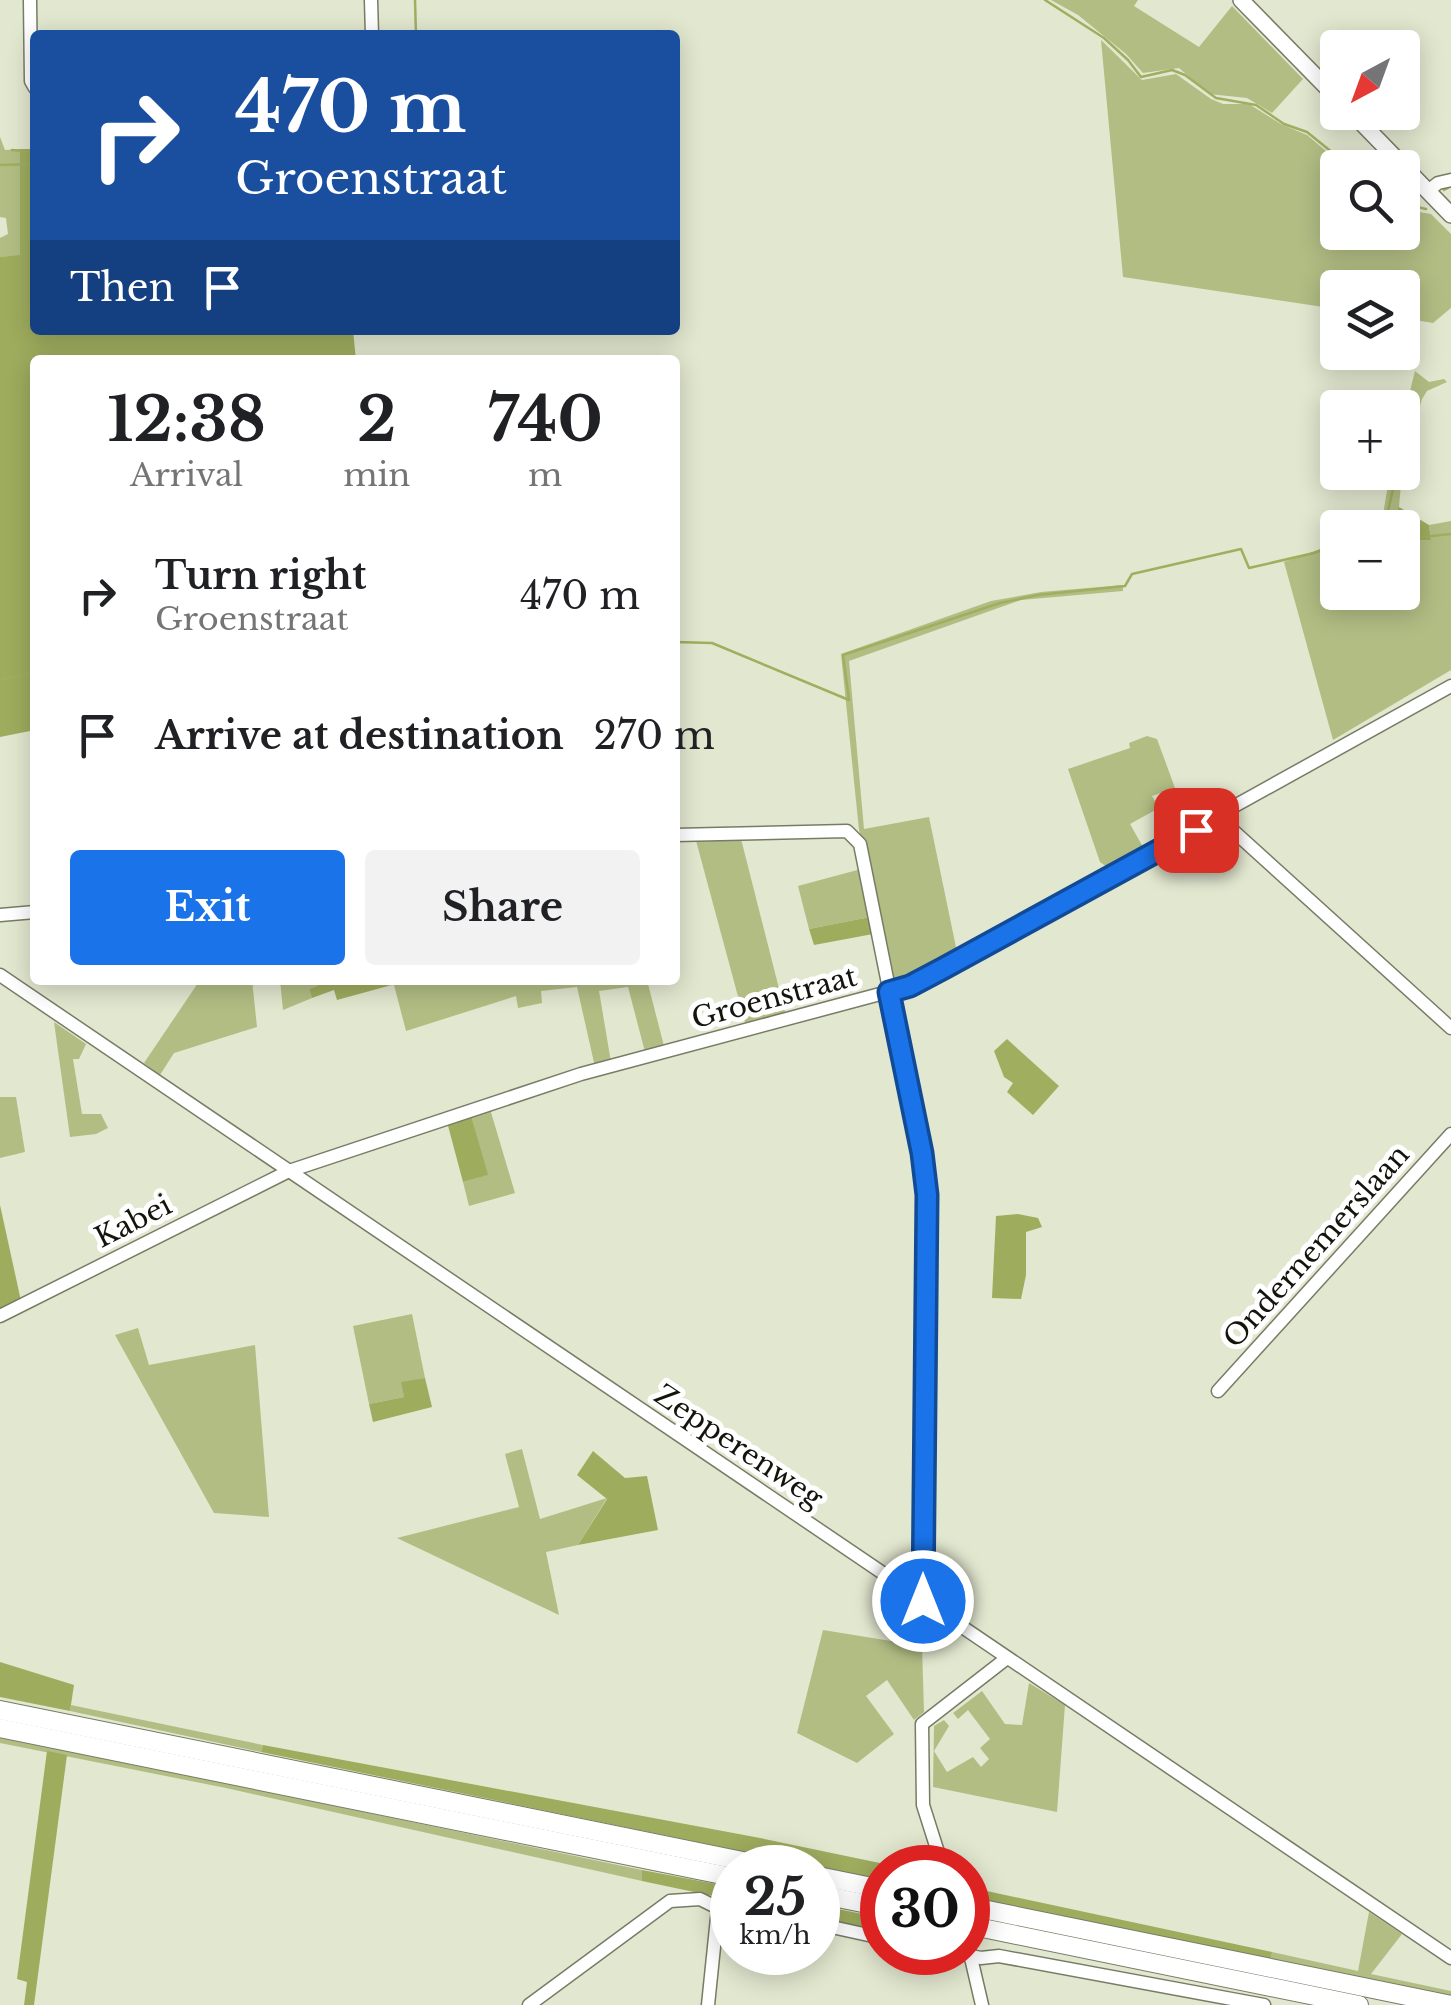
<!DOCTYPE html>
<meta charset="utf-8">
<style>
body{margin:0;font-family:"Libre Baskerville",serif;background:#f2f2f2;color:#202124;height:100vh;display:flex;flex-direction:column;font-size:38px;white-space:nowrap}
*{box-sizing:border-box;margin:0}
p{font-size:32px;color:#757577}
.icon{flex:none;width:55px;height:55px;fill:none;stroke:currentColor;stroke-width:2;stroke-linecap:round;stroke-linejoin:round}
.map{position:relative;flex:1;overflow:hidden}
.side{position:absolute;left:30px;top:355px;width:650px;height:630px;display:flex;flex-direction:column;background:#fff;border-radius:10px;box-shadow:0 5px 25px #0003}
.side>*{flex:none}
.banner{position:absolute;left:30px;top:30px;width:650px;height:305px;border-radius:10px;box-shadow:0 5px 25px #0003;background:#1a4fa0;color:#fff;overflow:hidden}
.needle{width:65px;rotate:221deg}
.buttons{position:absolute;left:1320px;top:30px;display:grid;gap:20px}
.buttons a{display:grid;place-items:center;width:100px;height:100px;border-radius:10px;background:#fff;box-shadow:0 5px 25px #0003;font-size:50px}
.speed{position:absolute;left:710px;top:1845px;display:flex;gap:20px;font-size:50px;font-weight:700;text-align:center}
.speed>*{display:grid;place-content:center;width:130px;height:130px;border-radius:50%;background:#fff;box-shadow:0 5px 25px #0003;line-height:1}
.speed small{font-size:25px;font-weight:400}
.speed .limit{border:15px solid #d22;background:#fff;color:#111}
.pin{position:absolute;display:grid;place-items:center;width:85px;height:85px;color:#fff;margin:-42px;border-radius:20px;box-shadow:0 5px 15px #0006}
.me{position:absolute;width:110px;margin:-55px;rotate:0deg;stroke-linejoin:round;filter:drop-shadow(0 0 8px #0008)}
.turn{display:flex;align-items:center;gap:35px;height:210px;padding:0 40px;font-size:45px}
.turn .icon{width:130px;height:130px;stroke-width:2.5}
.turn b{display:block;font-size:70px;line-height:85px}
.then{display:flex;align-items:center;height:95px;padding:0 40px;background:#0003;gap:20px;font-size:38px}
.eta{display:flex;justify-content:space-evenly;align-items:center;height:170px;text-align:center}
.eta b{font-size:60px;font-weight:700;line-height:70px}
.primary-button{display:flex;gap:20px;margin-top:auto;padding:20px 40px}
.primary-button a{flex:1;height:115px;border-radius:10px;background:#1a73e8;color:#fff;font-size:40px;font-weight:700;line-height:115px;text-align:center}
.primary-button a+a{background:#f2f2f2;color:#202124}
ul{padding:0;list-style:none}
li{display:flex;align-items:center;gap:30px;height:140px;padding:0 40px}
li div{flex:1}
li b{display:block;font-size:38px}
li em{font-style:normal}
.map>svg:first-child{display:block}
.green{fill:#b2bd84}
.forest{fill:#9eac5e}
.water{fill:#a0ae60}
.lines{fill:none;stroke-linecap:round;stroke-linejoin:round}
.stream{stroke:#a0ae60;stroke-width:2.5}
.minor-casing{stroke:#777c66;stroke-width:15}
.major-casing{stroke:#777c66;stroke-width:18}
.highway-casing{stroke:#777c66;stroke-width:20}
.minor{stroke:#fff;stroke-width:12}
.major{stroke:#fff;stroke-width:15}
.highway{stroke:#fff;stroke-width:18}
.route-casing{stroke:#114b97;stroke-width:25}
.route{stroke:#1a73e8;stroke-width:18}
.labels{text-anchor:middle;stroke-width:10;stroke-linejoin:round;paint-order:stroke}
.street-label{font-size:28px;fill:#13140c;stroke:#fff}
</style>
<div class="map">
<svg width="1451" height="2005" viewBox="0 0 1451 2005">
<rect width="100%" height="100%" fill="#e2e7cf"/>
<!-- green -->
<g class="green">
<polygon points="1051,0 1138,0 1134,6 1199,47 1232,6 1303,79 1272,113 1247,98 1209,94 1179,68 1143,73 1126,54 1078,15"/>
<polygon points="1101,40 1142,80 1176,74 1211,99 1223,104 1249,104 1281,124 1307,135 1345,167 1338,168 1338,232 1402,232 1403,194 1419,212 1431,214 1451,234 1451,308 1433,323 1403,318 1402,288 1338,288 1337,309 1123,277"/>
<polygon points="0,137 5,150 20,149 20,256 0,257 0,238 8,234 6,218 0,217"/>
<polygon points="1415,371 1429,382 1444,379 1447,382 1427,391 1422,399 1403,468 1403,419"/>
<polygon points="1390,473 1402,473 1399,507 1386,527 1373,528 1382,520"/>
<polygon points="1451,521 1451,670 1333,740 1284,562 1337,543 1338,592 1402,592 1403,540 1431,539 1429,525"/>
<polygon points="1123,585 1123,591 1021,600 849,661 864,829 929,817 957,952 895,981 891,977 859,830 841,654 991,601 1041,592"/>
<polygon points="1147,736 1157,739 1175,788 1152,796 1159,808 1130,824 1143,847 1107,867 1100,862 1068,769 1130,748 1129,743"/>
<polygon points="740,835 786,1016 746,1026 695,837"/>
<polygon points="861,869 870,917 809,929 798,886"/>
<polygon points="200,980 252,980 257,1027 174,1053 160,1075 144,1063"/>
<polygon points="280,980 331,980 309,989 312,998 283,1010"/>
<polygon points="387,980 647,980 664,1046 645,1052 628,987 599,991 611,1062 595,1067 577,987 541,991 542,1003 518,1008 516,996 406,1031 394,985 388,986"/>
<polygon points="54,1022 86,1044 79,1059 73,1059 82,1114 101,1114 108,1128 96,1134 70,1137"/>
<polygon points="0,1097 16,1097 25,1152 0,1158"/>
<polygon points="490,1109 515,1193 469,1206 463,1182 487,1175 471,1115"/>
<polygon points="412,1314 425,1378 402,1383 404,1397 369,1404 353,1326"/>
<polygon points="138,1328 149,1365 255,1345 269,1517 214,1513 115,1335"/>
<polygon points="522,1449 540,1519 607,1498 578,1545 546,1552 559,1615 397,1538 519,1507 505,1454"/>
<polygon points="823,1630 922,1646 924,1712 914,1720 887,1680 866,1696 894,1734 857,1763 797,1733"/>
<polygon points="1029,1683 1065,1705 1057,1812 933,1787 934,1726 944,1720 949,1726 934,1751 947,1772 973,1757 981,1767 989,1759 980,1748 990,1739 968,1710 958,1719 953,1713 982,1691 1005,1724 1022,1725"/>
<polygon points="71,1705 263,1745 261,1752 70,1711"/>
<polygon points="0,1736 642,1870 642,1881 226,1788 0,1743"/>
<polygon points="1369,1912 1402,1934 1371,1974 1451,1991 1451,1996 1271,1959 1272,1952 1358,1971"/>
</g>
<!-- forest -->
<g class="forest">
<polygon points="20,149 35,149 35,330 353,330 356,360 35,360 35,730 0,737 0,257 20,255"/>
<polygon points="1399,507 1429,525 1431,540 1403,540 1402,528 1386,527"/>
<polygon points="870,917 873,934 814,945 809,929"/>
<polygon points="331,980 387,980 388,986 337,1000 334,990 312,998 309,989"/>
<polygon points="471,1115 488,1175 463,1182 447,1122"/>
<polygon points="0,1205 21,1301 0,1311"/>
<polygon points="1018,1214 1038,1218 1042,1227 1026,1232 1026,1275 1021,1299 992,1298 996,1216"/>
<polygon points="425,1378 432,1407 373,1422 369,1404 404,1397 401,1382"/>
<polygon points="593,1451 625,1478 647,1476 658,1530 578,1545 607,1499 577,1475"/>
<polygon points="0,1662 74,1685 70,1711 0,1697"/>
<polygon points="263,1745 760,1838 899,1867 882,1868 882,1880 261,1752"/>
<polygon points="47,1751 67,1755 34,2005 24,2005 27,1982 17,1979"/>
<polygon points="642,1870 732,1887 732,1900 642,1881"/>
<polygon points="968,1887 1272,1952 1271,1959 968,1898"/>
<polygon points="818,1905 882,1918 882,1933 818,1918"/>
</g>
<!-- water -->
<polygon class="water" points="1007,1039 1059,1086 1033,1115 1007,1092 1013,1083 1004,1077 994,1051"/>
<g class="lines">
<!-- stream -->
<g class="stream">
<polyline points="415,0 416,35"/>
<polyline points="1045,0 1104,38 1128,60 1141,77 1172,70 1185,75 1216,98 1256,105 1284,124 1307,132 1349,166 1369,163 1382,168"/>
<polyline points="12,150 35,152"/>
<polyline points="0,165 35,164"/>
<polyline points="1402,188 1415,199 1417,207 1426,209"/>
<polyline points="1444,190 1451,186"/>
<polyline points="1402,448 1415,396"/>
<polyline points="1384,528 1397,472"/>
<polyline points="1402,539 1451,534"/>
<polyline points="675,642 712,643 849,700 843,655 1000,603 1038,595 1125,586 1132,574 1241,549 1249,568 1314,553 1338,544"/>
<polyline points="0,680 35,672"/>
</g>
<!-- minor casing -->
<g class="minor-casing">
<g id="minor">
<polyline points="30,0 31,81 35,88"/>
<polyline points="371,0 372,35"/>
<polyline points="1428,191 1438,183 1451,180"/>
<polyline points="1218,817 1451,1028"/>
<polyline points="675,835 847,831 860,844 922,1153 927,1195 923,1601"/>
<polyline points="0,915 35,912"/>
<polyline points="0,975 1451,1958"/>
<polyline points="0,1316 289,1171 581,1074 910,986 1451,686"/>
<polyline points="1218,1391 1451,1134"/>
<polyline points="943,1868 923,1805 922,1724 1007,1658"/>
<polyline points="818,1924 882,1938"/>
<polyline points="968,1945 982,2005"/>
<polyline points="950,1952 981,1958 999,1956 1264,2005"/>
<polyline points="529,2005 670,1901 700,1899 718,1908 732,1908"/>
<polyline points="708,2005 718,1908"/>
</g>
</g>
<!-- major casing -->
<g class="major-casing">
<g id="major">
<polyline points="1241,0 1338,99"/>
<polyline points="1351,112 1451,215"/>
</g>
</g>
<!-- highway casing -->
<g class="highway-casing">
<g id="highway">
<polyline points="0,1710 777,1868"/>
<polyline points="0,1728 732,1877"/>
<polyline points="818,1876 882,1889"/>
<polyline points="818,1894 882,1907"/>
<polyline points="968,1906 1451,2005"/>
<polyline points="968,1925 1359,2005"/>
</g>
</g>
<!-- minor -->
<use href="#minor" class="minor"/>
<!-- major -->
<use href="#major" class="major"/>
<!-- highway -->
<use href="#highway" class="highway"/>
</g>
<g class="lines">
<!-- route casing -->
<g class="route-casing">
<polyline id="route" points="923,1601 927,1195 922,1153 889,992 910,986 944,968 1196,830"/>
</g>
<!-- route -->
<use href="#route" class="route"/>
</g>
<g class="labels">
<!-- street labels -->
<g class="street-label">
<text transform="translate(774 997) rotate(-15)" y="10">Groenstraat</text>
<text transform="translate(133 1221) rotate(-27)" y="10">Kabei</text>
<text transform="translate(1316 1246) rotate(-48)" y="10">Ondernemerslaan</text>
<text transform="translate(739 1446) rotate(34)" y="10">Zepperenweg</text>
</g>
</g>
</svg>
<div class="buttons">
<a><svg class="needle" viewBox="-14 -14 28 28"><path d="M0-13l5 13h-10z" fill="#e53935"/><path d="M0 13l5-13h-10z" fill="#757577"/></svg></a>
<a><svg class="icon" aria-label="search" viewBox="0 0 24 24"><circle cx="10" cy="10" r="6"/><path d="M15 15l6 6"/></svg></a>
<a><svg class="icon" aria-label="layers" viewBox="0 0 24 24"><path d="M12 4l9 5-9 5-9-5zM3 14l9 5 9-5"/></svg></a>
<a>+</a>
<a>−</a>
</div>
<div class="speed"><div>25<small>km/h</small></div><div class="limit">30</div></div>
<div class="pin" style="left:1196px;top:830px;background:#d93025"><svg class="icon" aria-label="arrive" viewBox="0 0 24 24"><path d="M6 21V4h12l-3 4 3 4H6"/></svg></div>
<svg class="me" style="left:923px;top:1601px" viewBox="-20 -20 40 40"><circle r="17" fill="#1a73e8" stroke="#fff" stroke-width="3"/><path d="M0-11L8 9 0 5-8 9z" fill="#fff"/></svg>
<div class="banner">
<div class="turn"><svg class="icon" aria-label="right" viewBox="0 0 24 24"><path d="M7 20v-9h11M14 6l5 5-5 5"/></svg><div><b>470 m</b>Groenstraat</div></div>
<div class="then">Then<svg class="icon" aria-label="arrive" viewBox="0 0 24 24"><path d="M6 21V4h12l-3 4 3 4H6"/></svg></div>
</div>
<section class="side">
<div class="eta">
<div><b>12:38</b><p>Arrival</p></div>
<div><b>2</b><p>min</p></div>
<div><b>740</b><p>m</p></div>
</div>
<ul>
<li><svg class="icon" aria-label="right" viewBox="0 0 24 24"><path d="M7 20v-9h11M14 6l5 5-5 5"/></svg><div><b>Turn right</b><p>Groenstraat</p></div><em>470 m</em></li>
<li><svg class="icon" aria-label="arrive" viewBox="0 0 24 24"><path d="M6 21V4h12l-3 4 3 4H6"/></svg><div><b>Arrive at destination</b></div><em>270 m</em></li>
</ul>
<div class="primary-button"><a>Exit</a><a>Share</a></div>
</section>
</div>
